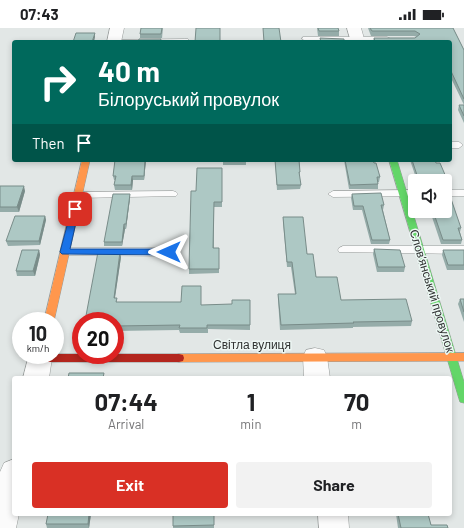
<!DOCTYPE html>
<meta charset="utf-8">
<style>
body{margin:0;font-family:Barlow,sans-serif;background:#f2f2f2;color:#202124;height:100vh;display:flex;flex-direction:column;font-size:15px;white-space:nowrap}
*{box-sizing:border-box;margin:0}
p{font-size:13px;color:#757577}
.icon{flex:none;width:22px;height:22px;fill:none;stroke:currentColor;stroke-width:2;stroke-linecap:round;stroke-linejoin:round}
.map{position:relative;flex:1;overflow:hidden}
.sheet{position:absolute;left:12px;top:348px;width:440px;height:140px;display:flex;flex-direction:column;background:#fff;border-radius:4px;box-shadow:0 2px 6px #0003}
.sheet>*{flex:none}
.top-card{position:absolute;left:12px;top:12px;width:440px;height:122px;border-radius:4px;box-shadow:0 2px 6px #0003;background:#00695c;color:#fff;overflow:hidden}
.tools{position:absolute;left:408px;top:146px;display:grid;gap:8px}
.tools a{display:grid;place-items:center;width:44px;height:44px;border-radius:4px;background:#fff;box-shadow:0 2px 6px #0003;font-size:20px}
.speed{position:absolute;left:12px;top:284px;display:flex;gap:8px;font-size:20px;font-weight:700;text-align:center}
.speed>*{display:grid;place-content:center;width:52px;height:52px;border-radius:50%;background:#fff;box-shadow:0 2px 6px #0003;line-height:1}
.speed small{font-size:10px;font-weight:400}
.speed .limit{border:6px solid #d22;background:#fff;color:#111}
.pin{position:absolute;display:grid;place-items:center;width:34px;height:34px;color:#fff;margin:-17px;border-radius:8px;box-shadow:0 2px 6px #0006}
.me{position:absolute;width:44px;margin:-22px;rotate:270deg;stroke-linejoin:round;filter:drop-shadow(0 0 3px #0008)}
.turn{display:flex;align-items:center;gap:14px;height:84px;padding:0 20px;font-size:18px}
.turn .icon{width:52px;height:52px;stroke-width:2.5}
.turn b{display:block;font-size:28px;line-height:34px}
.then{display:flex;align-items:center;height:38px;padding:0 20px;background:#0003;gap:8px;font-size:15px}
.eta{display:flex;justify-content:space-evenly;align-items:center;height:68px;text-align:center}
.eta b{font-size:24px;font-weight:700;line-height:28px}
.action{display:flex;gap:8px;margin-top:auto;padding:8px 20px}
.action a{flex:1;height:46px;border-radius:4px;background:#d93025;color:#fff;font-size:16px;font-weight:700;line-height:46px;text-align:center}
.action a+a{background:#f2f2f2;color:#202124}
.status{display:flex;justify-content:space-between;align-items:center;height:28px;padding:0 20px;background:#fff;direction:ltr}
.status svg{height:11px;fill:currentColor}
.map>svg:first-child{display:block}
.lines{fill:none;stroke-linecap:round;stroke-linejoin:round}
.lane-casing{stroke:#979b9a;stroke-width:1}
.street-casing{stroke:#979b9a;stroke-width:1}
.fast-casing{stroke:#979b9a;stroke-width:1}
.slow-casing{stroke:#979b9a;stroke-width:1}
.jam-casing{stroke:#979b9a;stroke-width:1}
.lane{fill:#fbfbfb;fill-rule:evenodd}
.street{fill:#fbfbfb;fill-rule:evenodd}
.fast{fill:#63d668;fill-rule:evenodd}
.slow{fill:#ff974d;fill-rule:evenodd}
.jam{fill:#b3261e;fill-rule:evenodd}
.wall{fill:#95aca9}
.shaded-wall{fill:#798c89}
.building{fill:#adc8c4;stroke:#798c89}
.route{fill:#1a73e8;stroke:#114b97}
.labels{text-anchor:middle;stroke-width:3;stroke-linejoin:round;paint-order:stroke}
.street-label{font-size:12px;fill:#303332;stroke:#edf7f4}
</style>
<div class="status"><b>07:43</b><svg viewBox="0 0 49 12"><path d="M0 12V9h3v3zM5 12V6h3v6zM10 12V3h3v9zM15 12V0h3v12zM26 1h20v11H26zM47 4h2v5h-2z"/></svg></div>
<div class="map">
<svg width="464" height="500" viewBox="0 0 464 500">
<rect width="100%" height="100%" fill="#e2e7e6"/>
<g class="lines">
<!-- lane casing -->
<g class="lane-casing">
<g id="lane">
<polygon points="303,9 387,9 391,11 387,13 306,13 302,11"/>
<polygon points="185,11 188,11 188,14 110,14 114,12"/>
<polygon points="450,114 459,114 463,117 459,120 450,120"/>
<polygon points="415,162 415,168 333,169 328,166 333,163"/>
<rect x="445" y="162" width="19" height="6"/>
<polygon points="173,163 176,164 178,166 176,168 78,170 73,167 78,164"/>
<polygon points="343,218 464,218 464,226 339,224 338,222 339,220"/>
<polygon points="65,220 169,220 173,221 174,224 173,227 169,228 61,227 60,224 61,221"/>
</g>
</g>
<!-- street casing -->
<g class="street-casing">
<g id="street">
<polygon points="110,0 124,0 121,14 107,14"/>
<polygon points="347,0 361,0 365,14 351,14"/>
<polygon points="315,320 324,322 327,329 330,350 304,350 303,329 306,322"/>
<polygon points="29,327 51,327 52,330 49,350 23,350"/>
<polygon points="14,431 14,486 19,486 16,500 0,500 0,444 4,435"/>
<polygon points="318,486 348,486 349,500 319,500"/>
</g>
</g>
<!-- fast casing -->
<g class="fast-casing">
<polygon id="fast" points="389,132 397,132 464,354 464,375 460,374 459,371"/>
</g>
<!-- slow casing -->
<g class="slow-casing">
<g id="slow">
<polygon points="82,132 90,132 54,293 44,293"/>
<polygon points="464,325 464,333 179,334 175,333 174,330 175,327 179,326"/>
</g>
</g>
<!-- jam casing -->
<g class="jam-casing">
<polygon id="jam" points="55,326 179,326 183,327 184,330 183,333 179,334 40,334 36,333 35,330 36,327"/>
</g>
<!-- lane -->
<use href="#lane" class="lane"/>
<!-- street -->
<use href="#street" class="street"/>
<!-- fast -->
<use href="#fast" class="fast"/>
<!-- slow -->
<use href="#slow" class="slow"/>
<!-- jam -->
<use href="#jam" class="jam"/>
</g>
<!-- wall -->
<g class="wall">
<polygon points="163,0 162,10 140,10 140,6"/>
<polygon points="317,0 338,0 339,3 339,8 318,8"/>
<polygon points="368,0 453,0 464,22 464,95 458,82 459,77 464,77 450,48 450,14 373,14 374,10 415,10 417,9 414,8 371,8"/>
<polygon points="115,132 146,132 144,152 133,152 132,162 115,162 114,157 115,152 114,152 113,148"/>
<rect x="223" y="132" width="23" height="5"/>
<polygon points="275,132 299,132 300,144 299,149 301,157 300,161 277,162"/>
<polygon points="344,132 373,132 380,149 379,154 378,154 378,161 349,161"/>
<polygon points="410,132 435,132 436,135 446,149 445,153 417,153"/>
<polygon points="222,140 222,179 214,179 214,220 219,220 219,245 189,246 189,241 196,163"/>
<polygon points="0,158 25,163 19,184 0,184"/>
<polygon points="130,166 130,170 126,201 125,201 122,218 104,218 104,214"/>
<polygon points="352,166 384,177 383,182 390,212 389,216 371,216 362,182 353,182 351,170"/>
<polygon points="426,183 445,183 461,200 460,204 462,212 461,216 441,216 430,183"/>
<polygon points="45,188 46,192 40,217 8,218 6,213"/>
<polygon points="283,189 307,226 316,249 341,272 412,293 411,298 353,299 353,300 280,302 278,271 278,266 295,266 291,239 287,239 283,194"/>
<polygon points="374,221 405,239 404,244 377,244 373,226"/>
<polygon points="39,222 40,227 35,248 17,248 16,243"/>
<polygon points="443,222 464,222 464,242 447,242 442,227"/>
<polygon points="121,229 115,270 117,274 181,274 201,258 201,277 250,297 250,302 208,301 208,305 180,305 179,302 115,303 115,293 85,293"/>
<polygon points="460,271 464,271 464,294 458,276"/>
<polygon points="48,486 91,486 89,500 47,500 46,496"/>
<polygon points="214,486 214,500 173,500 173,498"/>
<polygon points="396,486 428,486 431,497 448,500 398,500"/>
</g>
<!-- shaded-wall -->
<g class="shaded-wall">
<polygon points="95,5 95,9 94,14 92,14"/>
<polygon points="145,132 146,132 144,152 144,148"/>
<polygon points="132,148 133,152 132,162 131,157"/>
<polygon points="24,158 25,163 19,184 17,179"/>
<polygon points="130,166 130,170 126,201 126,196"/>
<polygon points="45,188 46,192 40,217 39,213"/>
<polygon points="124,196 125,201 122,218 122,214"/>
<polygon points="39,222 40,227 35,248 33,243"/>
<polygon points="120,224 121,229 114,275 114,270"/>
<polygon points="89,486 91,486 89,500 88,496"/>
</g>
<!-- building -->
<g class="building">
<polygon points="141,0 162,0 161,6 140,6"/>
<polygon points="196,0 220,0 220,14 195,14"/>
<polygon points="263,0 279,0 281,14 264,14"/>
<polygon points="318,0 338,0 339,3 319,3"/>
<polygon points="370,0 453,0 464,22 464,71 450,41 450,14 375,14 374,10 415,10 420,6 415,3 372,3"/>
<polygon points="76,5 95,5 92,14 73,14"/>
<polygon points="320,10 344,11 344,14 321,14"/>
<polygon points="139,11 161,11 160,14 138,14"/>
<polygon points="459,77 464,77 464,88"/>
<polygon points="115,132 145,132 144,148 132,148 131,157 114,157 116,148 113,148"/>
<polygon points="275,132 299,132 300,144 299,144 301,157 277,157"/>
<polygon points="345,132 373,132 374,135 376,135 380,149 377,149 378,156 350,157"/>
<polygon points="412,132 435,132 436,135 440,135 446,149 443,149 445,153 419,153"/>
<polygon points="197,140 222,140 222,174 214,174 213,220 219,220 219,241 189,241 191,163 196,163"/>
<polygon points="0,158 24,158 17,179 0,179"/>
<polygon points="445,163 449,165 461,200 458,200 462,212 443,212 433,183 445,183"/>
<polygon points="381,165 384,177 381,177 390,212 372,212 363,178 354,178 352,166"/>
<polygon points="113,166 130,166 126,196 124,196 122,214 104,214"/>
<polygon points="15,188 45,188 39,213 6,213"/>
<polygon points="283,189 303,189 307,226 313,226 316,249 337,249 341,272 406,271 412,293 353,294 354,295 281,297 278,266 296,266 292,234 287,234"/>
<polygon points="374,221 400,222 405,239 378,239"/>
<polygon points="22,222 39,222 33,243 16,243"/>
<polygon points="443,222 464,222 464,237 448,237"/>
<polygon points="98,224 120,224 114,270 117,270 116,274 181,274 182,258 201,258 201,277 232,276 232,272 250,272 250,297 207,297 207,300 179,300 180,297 115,298 115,293 85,293"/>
<polygon points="460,271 464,271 464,284"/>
<polygon points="69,345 104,345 103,350 68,350"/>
<polygon points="48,486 89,486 88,496 46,496"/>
<polygon points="173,486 214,486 214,497 173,498"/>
<polygon points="398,486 428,486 431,497 447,497 448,500 401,500"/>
</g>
<!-- route -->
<polygon class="route" points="72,179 78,179 79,181 70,221 169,221 173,224 169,227 62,226 60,224"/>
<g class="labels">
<!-- street labels -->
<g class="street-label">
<text transform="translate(432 263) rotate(73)" y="4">Слов’янський провулок</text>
<text x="252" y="321">Світла вулиця</text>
</g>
</g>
</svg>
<div class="tools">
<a><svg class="icon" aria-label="sound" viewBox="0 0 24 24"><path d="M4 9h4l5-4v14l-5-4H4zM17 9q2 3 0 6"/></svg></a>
</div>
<div class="speed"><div>10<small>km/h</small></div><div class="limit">20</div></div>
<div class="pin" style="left:75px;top:181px;background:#d93025"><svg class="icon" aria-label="arrive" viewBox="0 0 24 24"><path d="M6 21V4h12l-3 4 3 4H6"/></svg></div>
<svg class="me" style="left:169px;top:224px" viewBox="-20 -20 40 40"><path d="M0-17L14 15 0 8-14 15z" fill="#1a73e8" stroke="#fff" stroke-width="4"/></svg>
<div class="top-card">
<div class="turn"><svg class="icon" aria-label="right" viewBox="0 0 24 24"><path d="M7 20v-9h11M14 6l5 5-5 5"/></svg><div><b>40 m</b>Білоруський провулок</div></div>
<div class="then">Then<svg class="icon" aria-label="arrive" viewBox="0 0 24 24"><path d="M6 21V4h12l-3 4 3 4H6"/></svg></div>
</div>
<section class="sheet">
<div class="eta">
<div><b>07:44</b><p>Arrival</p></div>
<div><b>1</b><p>min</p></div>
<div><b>70</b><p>m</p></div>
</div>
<div class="action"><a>Exit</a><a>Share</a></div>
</section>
</div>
